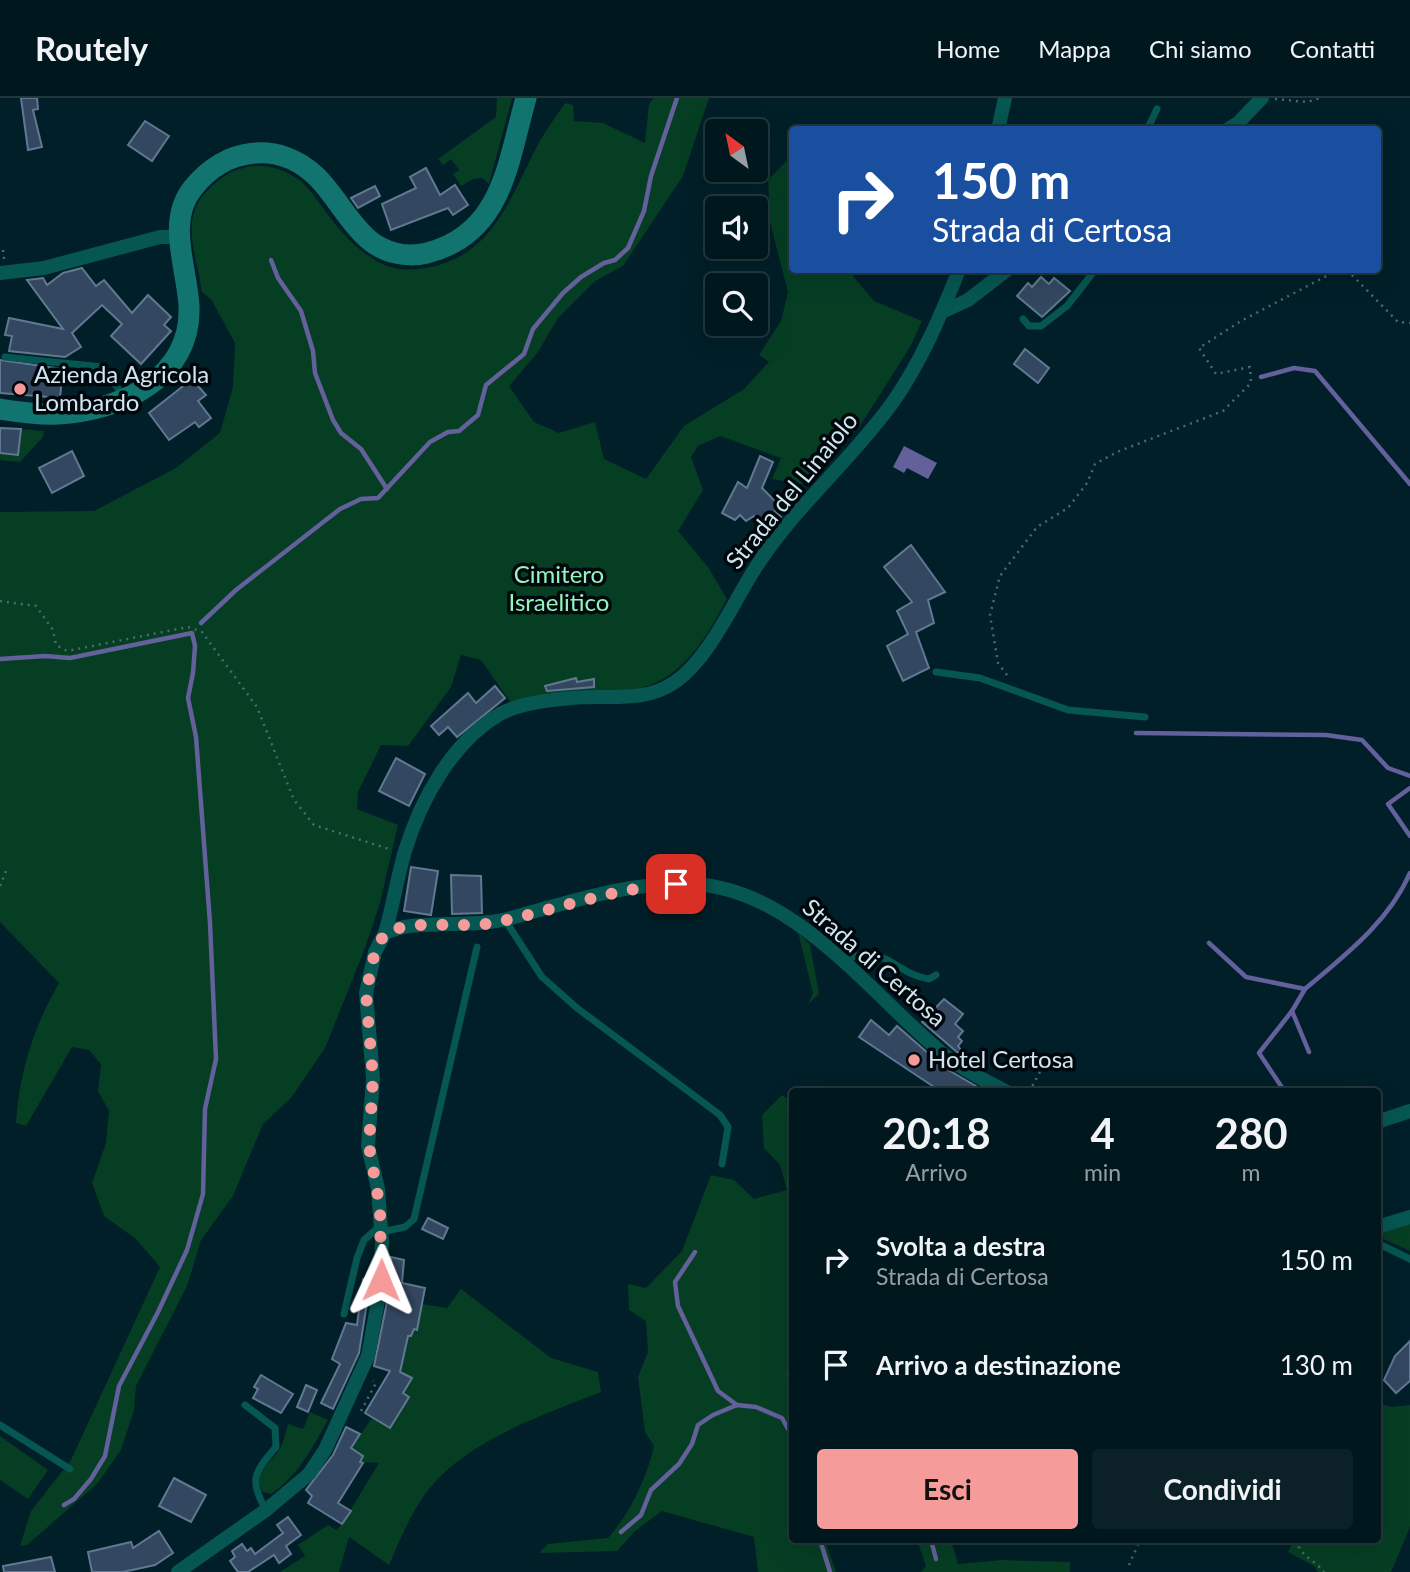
<!DOCTYPE html>
<html lang="it">
<style>
body{margin:0;font-family:Lato,sans-serif;background:#0b2027;color:#f1f3f6;height:100vh;display:flex;flex-direction:column;font-size:26px;white-space:nowrap}
*{box-sizing:border-box;margin:0}
p{font-size:23px;color:#969fa4}
.icon{flex:none;width:38px;height:38px;fill:none;stroke:currentColor;stroke-width:2;stroke-linecap:round;stroke-linejoin:round}
.map{position:relative;flex:1;overflow:hidden}
.panel{position:absolute;left:789px;top:990px;width:592px;height:455px;display:flex;flex-direction:column;background:#01171e;border-radius:7px;box-shadow:0 7px 28px #0002,0 0 0 2px #23363c}
.panel>*{flex:none}
.guide{position:absolute;left:789px;top:28px;width:592px;height:147px;border-radius:7px;box-shadow:0 7px 28px #0002,0 0 0 2px #23363c;background:#1a4fa0;color:#fff;overflow:hidden}
.needle{width:46px;rotate:327deg}
.buttons{position:absolute;left:705px;top:21px;display:grid;gap:14px}
.buttons a{display:grid;place-items:center;width:63px;height:63px;border-radius:7px;background:#01171e;box-shadow:0 7px 28px #0002,0 0 0 2px #23363c;font-size:35px}
.pin{position:absolute;display:grid;place-items:center;width:60px;height:60px;color:#fff;margin:-30px;border-radius:14px;box-shadow:0 4px 10px #0006}
.me{position:absolute;width:77px;margin:-38px;rotate:1deg;stroke-linejoin:round;filter:drop-shadow(0 0 5px #0008)}
.turn{display:flex;align-items:center;gap:24px;height:147px;padding:0 28px;font-size:32px}
.turn .icon{width:91px;height:91px;stroke-width:2.5}
.turn b{display:block;font-size:49px;line-height:60px}
.eta{display:flex;justify-content:space-evenly;align-items:center;height:119px;text-align:center}
.eta b{font-size:42px;font-weight:700;line-height:49px}
.cta{display:flex;gap:14px;margin-top:auto;padding:14px 28px}
.cta a{flex:1;height:80px;border-radius:7px;background:#f59b9a;color:#111;font-size:28px;font-weight:700;line-height:80px;text-align:center}
.cta a+a{background:#0b2027;color:#f1f3f6}
ul{padding:0;list-style:none}
li{display:flex;align-items:center;gap:21px;height:105px;padding:0 28px}
li div{flex:1}
li b{display:block;font-size:26px}
li em{font-style:normal}
header{display:flex;align-items:center;gap:42px;box-sizing:border-box;height:98px;padding:0 35px;background:#01171e;border-bottom:2px solid #23363c}
header strong{font-size:33px}
nav{display:flex;gap:38px;margin-inline-start:auto;font-size:24px}
.map>svg:first-child{display:block}
.green{fill:#063e24}
.water{fill:#63609c}
.lines{fill:none;stroke-linecap:round;stroke-linejoin:round}
.stream{stroke:#63609c;stroke-width:4.5}
.building{fill:#334760;stroke:#617892;stroke-width:2}
.path{stroke:#4d6870;stroke-width:2.5;stroke-dasharray:2 5;stroke-linecap:butt}
.lane{stroke:#065652;stroke-width:7}
.street{stroke:#065652;stroke-width:14}
.secondary{stroke:#12746f;stroke-width:21}
.route{stroke:#f59b9a;stroke-width:12;stroke-dasharray:0 21.6}
.poi-dot{fill:#f59b9a;stroke:#00070c;stroke-width:2.5}
.labels{text-anchor:middle;stroke-width:7;stroke-linejoin:round;paint-order:stroke}
.poi-label{font-size:24px;fill:#d0e5ed;stroke:#00070c;text-anchor:start}
.street-label{font-size:24px;fill:#d0e5ed;stroke:#00070c}
.park-label{font-size:24px;fill:#92f5bc;stroke:#00070c}
</style>
<header>
<strong>Routely</strong>
<nav><a>Home</a><a>Mappa</a><a>Chi siamo</a><a>Contatti</a></nav>
</header>
<div class="map">
<svg width="1410" height="1474" viewBox="0 0 1410 1474">
<rect width="100%" height="100%" fill="#011f28"/>
<!-- green -->
<g class="green">
<polygon points="497,0 512,0 489,86 483,80 473,81 461,88 453,76 459,72 451,61 443,67 438,61 496,19"/>
<path d="M654,0h55l-26,78 -60,90 -28,15 -37,37 -20,34 -29,34 25,36 25,11 36,-11 9,37 42,20 38,-53 60,-37 25,-27 -10,-7 22,-34 7,-29 -18,-70 -2,-42 25,-26v116h55l26,31 48,20 -12,26 -50,79 -57,58 -31,-5 9,-21 -61,-22 -22,10 -7,11 12,33 -25,41 30,36 19,32c-24,45 -49,87 -103,92 -16,2 -34,-2 -49,0 -21,3 -42,9 -63,13l-31,-44 -20,-5 -10,32 -43,59 -27,-1 -23,47 -1,17 41,16 -18,78 -15,45 -40,100 -34,50 -28,26 -30,72 -32,44 -14,46 -51,100 -2,24 -13,40 -24,34 -70,61 -7,1 11,-35 40,-51 89,-193 -24,-28 -32,-23 -12,-33 14,-40 3,-32 -11,-20 3,-27 -12,-14 -17,-3 -46,79 -10,-3c4,-54 17,-94 43,-140l-59,-61v-410l94,-1 82,-43 44,-35 13,-46 2,-44 -24,-44 -9,-7c-3,-22 -12,-48 -10,-69 1,-13 7,-24 16,-33 25,-27 59,-32 90,-11 12,9 19,21 28,33 13,18 29,36 49,48 19,13 45,11 67,4 58,-19 72,-77 99,-125 7,-12 16,-24 24,-36l8,2 1,16 29,2 42,20 4,-39z"/>
<polygon points="21,331 44,333 43,339 20,364 0,362 0,355 18,357"/>
<polygon points="798,834 810,847 819,896 808,906 813,895"/>
<path d="M782,997l11,8v437h32l11,32h-78l-4,-35 -92,-26 -27,20 -18,20 -78,2 9,-9 60,-6c22,-25 39,-60 46,-92l-9,-14 -7,-55 10,-25 -2,-31 -17,-11 -1,-26 18,4 36,-37 29,-76 23,5 20,19 33,-9 -7,-25 -16,-17 -2,-33z"/>
<polygon points="1410,1124 1410,1153 1377,1138 1377,1133"/>
<path d="M461,1191l90,69 47,14 3,20c-56,22 -133,48 -172,97 -17,21 -29,51 -40,76l-40,-28 -10,35h-59l25,-16 -7,-11 30,-20 8,5 6,-6 37,-61 -19,-1 3,-6 -12,-8 21,-30 18,10 19,-31 -6,-4 9,-15 -12,-6 8,-36 9,-6 5,-26 25,4z"/>
<polygon points="1377,1305 1391,1309 1410,1307 1410,1429 1391,1474 1318,1474 1314,1468 1288,1454 1294,1442 1377,1442"/>
<path d="M310,1314l18,8c-16,28 -29,55 -57,74l-8,-2c-11,-21 8,-28 18,-45 3,-7 5,-16 7,-23l15,5z"/>
<polygon points="0,1338 48,1372 28,1401 0,1382"/>
<polygon points="917,1442 951,1442 958,1466 1002,1462 1070,1464 1070,1474 921,1474 926,1468"/>
</g>
<!-- water -->
<polygon class="water" points="904,348 937,365 928,381 907,370 904,375 893,369"/>
<g class="lines">
<!-- stream -->
<g class="stream">
<polyline points="271,162 278,180 301,213 313,253 315,275 333,322 341,335 361,351 387,391"/>
<polyline points="1261,279 1294,270 1315,273 1410,386"/>
<polyline points="201,525 236,492 340,411 361,401 378,400 430,344 448,334 459,333 478,317 486,287 524,256 533,231 563,195 581,179 604,165 615,162 628,150 644,113 651,78 677,0"/>
<polyline points="0,561 45,558 70,560 192,535 195,548 193,575 188,600 196,639 210,825 216,961 205,1011 203,1096 187,1152 158,1214 119,1288 105,1358 91,1381 74,1401 64,1407"/>
<polyline points="1136,635 1326,637 1362,642 1388,670 1410,678"/>
<polyline points="1410,690 1388,706 1410,738"/>
<path d="M1209,845l37,34 59,12c39,-33 84,-67 105,-116"/>
<polyline points="1292,913 1309,954"/>
<polyline points="1285,994 1259,955 1292,913 1305,891"/>
<polyline points="695,1154 675,1184 678,1208 718,1293 737,1307"/>
<polyline points="792,1251 789,1276 793,1347"/>
<polyline points="621,1434 641,1417 651,1392 679,1366 692,1346 698,1327 713,1317 737,1307 756,1309 782,1320 792,1338"/>
<polyline points="820,1442 830,1474"/>
<polyline points="931,1442 936,1461"/>
</g>
</g>
<!-- building -->
<g class="building">
<polygon points="21,0 37,0 38,11 33,12 42,49 28,52"/>
<polygon points="145,23 169,38 152,63 128,47"/>
<polygon points="426,70 440,97 455,87 468,107 453,117 448,110 391,132 382,106 416,90 410,79"/>
<polygon points="375,88 380,98 358,110 351,100"/>
<polygon points="82,170 96,188 104,182 132,215 148,197 171,219 164,227 171,233 141,266 111,238 122,226 102,207 72,235 81,249 65,259 9,253 12,238 5,237 9,220 63,231 27,182 43,180 47,187 63,175"/>
<polygon points="1041,179 1049,186 1054,180 1070,193 1042,219 1017,198 1028,185 1032,189"/>
<polygon points="1025,251 1049,270 1038,285 1014,266"/>
<polygon points="0,262 63,271 60,300 0,295"/>
<polygon points="192,281 206,297 198,303 211,320 199,329 195,324 169,342 149,315"/>
<polygon points="0,330 21,331 18,357 0,355"/>
<polygon points="72,353 84,378 52,395 39,370"/>
<polygon points="760,358 773,364 762,390 780,408 775,413 781,419 770,433 754,418 746,423 740,417 735,422 722,415 738,384 747,390"/>
<polygon points="911,447 945,494 928,502 934,525 916,534 929,570 903,583 887,548 908,536 897,513 912,504 884,469"/>
<polygon points="576,580 577,584 594,581 594,589 547,593 545,588"/>
<polygon points="495,588 505,600 457,639 448,629 439,637 431,628 468,595 476,605"/>
<polygon points="396,660 425,676 409,708 379,693"/>
<polygon points="411,769 438,773 431,817 404,813"/>
<polygon points="451,777 481,778 482,815 452,816"/>
<polygon points="944,901 963,916 955,926 963,933 958,939 962,943 958,948 961,952 958,955 922,924"/>
<polygon points="871,922 889,937 897,928 945,970 986,994 944,994 934,989 859,939"/>
<polygon points="428,1120 448,1130 443,1141 422,1131"/>
<polygon points="391,1159 404,1162 402,1185 425,1190 417,1232 414,1231 411,1238 408,1238 400,1274 412,1280 403,1295 409,1299 390,1330 365,1315 390,1273 374,1268 389,1194"/>
<polygon points="371,1180 359,1255 333,1311 321,1305 340,1266 332,1261 346,1225 357,1227 363,1181"/>
<polygon points="1410,1243 1410,1283 1396,1295 1384,1282 1395,1258"/>
<polygon points="261,1277 293,1296 281,1315 253,1300 258,1291 254,1289"/>
<polygon points="306,1287 317,1292 308,1314 297,1309"/>
<polygon points="346,1329 360,1336 351,1350 363,1358 360,1364 363,1365 338,1405 351,1413 342,1426 308,1405 312,1398 306,1392 333,1357"/>
<polygon points="174,1380 206,1397 191,1424 159,1408"/>
<polygon points="288,1419 301,1437 286,1448 291,1456 279,1465 274,1457 248,1474 238,1474 230,1463 235,1459 232,1453 242,1446 247,1453 251,1450 255,1456 283,1435 277,1427"/>
<polygon points="159,1433 173,1455 155,1467 123,1474 92,1474 88,1454 131,1444 133,1450"/>
<polygon points="51,1459 55,1474 4,1474 3,1468"/>
</g>
<g class="lines">
<!-- path -->
<g class="path">
<polyline points="1275,1 1307,4 1320,0"/>
<polyline points="3,152 4,161"/>
<polyline points="1347,172 1398,224 1410,225"/>
<polyline points="0,503 36,508 53,532 56,547 67,553 188,529 202,534 257,609 294,702 314,727 389,751"/>
<polyline points="1007,577 998,565 990,517 1000,478 1037,429 1068,410 1087,385 1095,366 1117,354 1223,313 1251,285 1250,269 1216,276 1199,250 1241,223 1338,172"/>
<polyline points="0,788 6,773"/>
<polyline points="1029,994 1040,974"/>
<polyline points="361,1313 376,1285 373,1283"/>
<path d="M1302,1442l-3,7c5,11 18,15 25,25"/>
<polyline points="1129,1467 1140,1442"/>
</g>
<!-- lane -->
<g class="lane">
<polyline points="1147,32 1157,11"/>
<polyline points="1023,221 1029,228 1041,228 1067,208 1095,172"/>
<polyline points="5,259 102,269 123,297"/>
<polyline points="936,574 980,580 1068,612 1145,619"/>
<polyline points="505,822 542,879 577,910 720,1017 728,1029 722,1066"/>
<path d="M844,864c36,-24 52,13 85,17l7,-4"/>
<polyline points="381,1134 405,1129 414,1121 477,849"/>
<polyline points="1377,1145 1410,1161"/>
<polyline points="344,1216 357,1160 364,1142 380,1128"/>
<path d="M245,1307l30,23 1,19c-21,25 -28,32 -10,63"/>
<polyline points="0,1327 70,1371"/>
</g>
<!-- street -->
<g class="street">
<polyline points="998,32 1005,0"/>
<polyline points="1227,32 1238,25 1262,0"/>
<polyline points="0,175 44,170 160,139 179,139"/>
<polyline points="942,214 968,202 1007,172"/>
<path d="M385,835c8,-27 12,-55 20,-82 16,-52 47,-109 95,-137 20,-11 49,-14 72,-16 36,-4 71,6 103,-16 37,-26 60,-85 85,-121 38,-57 93,-103 133,-159 28,-40 48,-87 66,-132"/>
<polyline points="1377,1024 1410,1013"/>
<polyline points="1377,1129 1410,1119"/>
<path d="M178,1474l88,-62 43,-36 16,-24 43,-94 12,-66 2,-48 -4,-53 -10,-43 5,-68 -7,-85 9,-41 10,-19c31,-15 87,-4 126,-15 59,-16 120,-37 182,-34 104,5 179,113 254,173 18,14 39,24 60,35"/>
</g>
<!-- secondary -->
<path class="secondary" d="M0,311c19,3 39,6 58,5 62,-3 134,-36 131,-108 -2,-39 -23,-85 4,-118 32,-41 86,-48 124,-11 19,19 31,45 51,62 16,14 38,19 59,14 76,-19 81,-92 99,-155"/>
</g>
<g class="lines">
<!-- route -->
<path class="route" d="M381,1182l-1,-72 -11,-62 4,-68 -7,-85 9,-42 10,-18c32,-15 72,-4 107,-10 62,-12 120,-35 184,-39"/>
</g>
<!-- markers -->
<g class="poi-dot">
<circle cx="20" cy="291" r="7"/>
<circle cx="914" cy="962" r="7"/>
</g>
<g class="labels">
<!-- poi labels -->
<g class="poi-label">
<text x="34" y="285">Azienda Agricola<tspan x="34" dy="28">Lombardo</tspan></text>
<text x="928" y="970">Hotel Certosa</text>
</g>
<!-- street labels -->
<g class="street-label">
<text transform="translate(792 393) rotate(-51)" y="8">Strada del Linaiolo</text>
<text transform="translate(874 865) rotate(41)" y="8">Strada di Certosa</text>
</g>
<!-- park labels -->
<g class="park-label">
<text x="559" y="485">Cimitero<tspan x="559" dy="28">Israelitico</tspan></text>
</g>
</g>
</svg>
<div class="buttons">
<a><svg class="needle" viewBox="-14 -14 28 28"><path d="M0-13l5 13h-10z" fill="#e53935"/><path d="M0 13l5-13h-10z" fill="#969fa4"/></svg></a>
<a><svg class="icon" aria-label="sound" viewBox="0 0 24 24"><path d="M4 9h4l5-4v14l-5-4H4zM17 9q2 3 0 6"/></svg></a>
<a><svg class="icon" aria-label="search" viewBox="0 0 24 24"><circle cx="10" cy="10" r="6"/><path d="M15 15l6 6"/></svg></a>
</div>
<div class="pin" style="left:676px;top:786px;background:#d93025"><svg class="icon" aria-label="arrive" viewBox="0 0 24 24"><path d="M6 21V4h12l-3 4 3 4H6"/></svg></div>
<svg class="me" style="left:381px;top:1182px" viewBox="-20 -20 40 40"><path d="M0-17L14 15 0 8-14 15z" fill="#f59b9a" stroke="#fff" stroke-width="4"/></svg>
<div class="guide">
<div class="turn"><svg class="icon" aria-label="right" viewBox="0 0 24 24"><path d="M7 20v-9h11M14 6l5 5-5 5"/></svg><div><b>150 m</b>Strada di Certosa</div></div>
</div>
<section class="panel">
<div class="eta">
<div><b>20:18</b><p>Arrivo</p></div>
<div><b>4</b><p>min</p></div>
<div><b>280</b><p>m</p></div>
</div>
<ul>
<li><svg class="icon" aria-label="right" viewBox="0 0 24 24"><path d="M7 20v-9h11M14 6l5 5-5 5"/></svg><div><b>Svolta a destra</b><p>Strada di Certosa</p></div><em>150 m</em></li>
<li><svg class="icon" aria-label="arrive" viewBox="0 0 24 24"><path d="M6 21V4h12l-3 4 3 4H6"/></svg><div><b>Arrivo a destinazione</b></div><em>130 m</em></li>
</ul>
<div class="cta"><a>Esci</a><a>Condividi</a></div>
</section>
</div>
